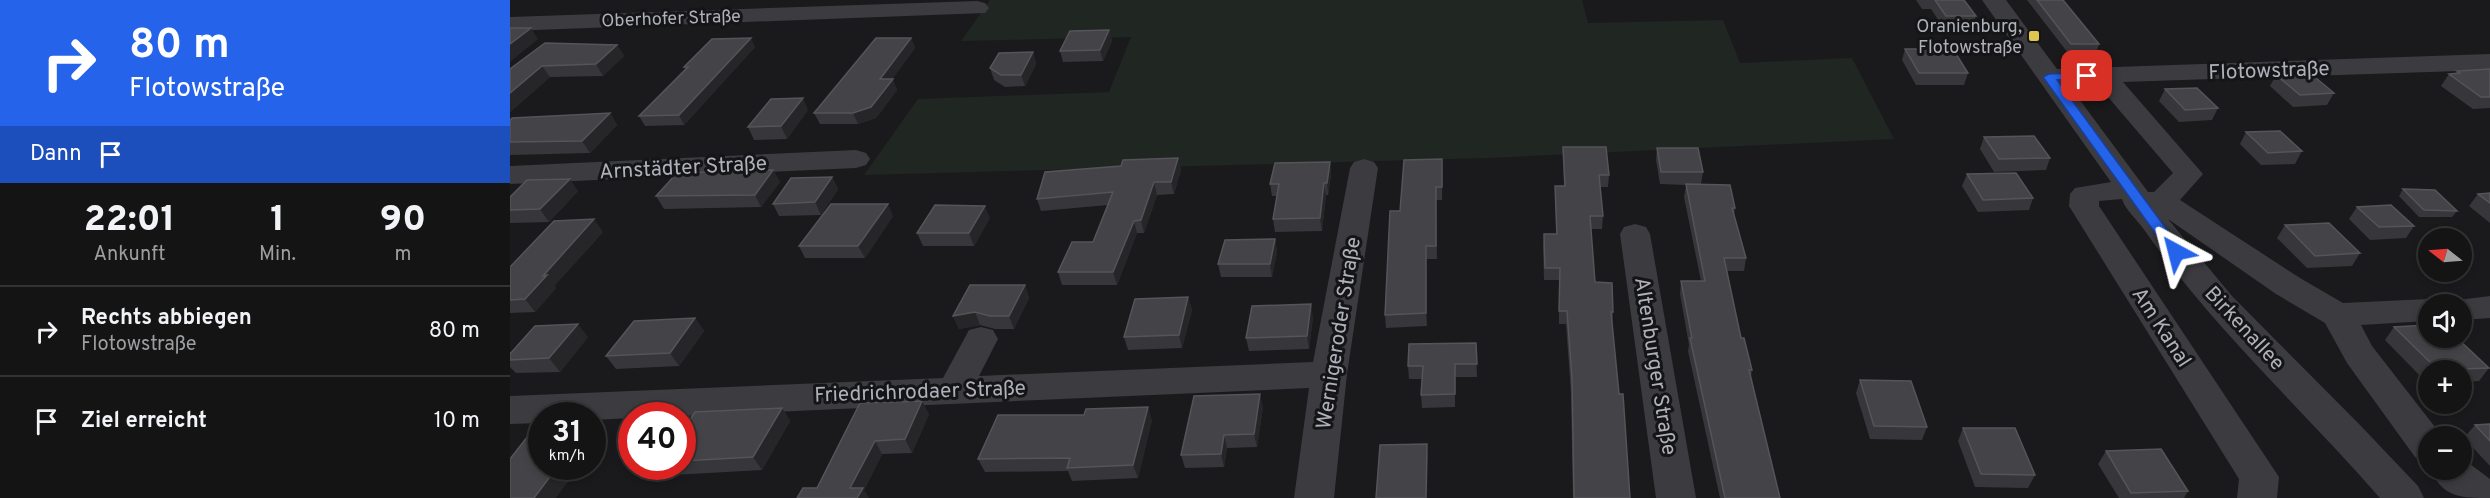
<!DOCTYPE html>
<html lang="de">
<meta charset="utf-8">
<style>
body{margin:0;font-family:Overpass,sans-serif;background:#1d1d1e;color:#f1f3f6;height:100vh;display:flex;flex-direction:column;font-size:22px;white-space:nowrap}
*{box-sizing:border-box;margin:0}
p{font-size:20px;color:#9d9ea0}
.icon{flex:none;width:33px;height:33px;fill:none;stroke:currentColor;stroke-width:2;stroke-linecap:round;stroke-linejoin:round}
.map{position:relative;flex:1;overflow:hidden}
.side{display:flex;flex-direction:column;background:#141415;width:510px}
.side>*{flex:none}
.top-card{background:#2563eb;color:#fff;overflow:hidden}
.needle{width:39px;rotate:287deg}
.buttons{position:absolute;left:1908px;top:228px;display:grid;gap:12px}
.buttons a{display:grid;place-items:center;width:54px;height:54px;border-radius:50%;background:#141415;box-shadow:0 3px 9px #0003,0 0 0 2px #333334;font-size:30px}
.speed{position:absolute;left:18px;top:402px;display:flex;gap:12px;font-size:30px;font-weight:700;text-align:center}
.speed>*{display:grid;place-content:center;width:78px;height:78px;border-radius:50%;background:#141415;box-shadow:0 3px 9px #0003,0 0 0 2px #333334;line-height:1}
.speed small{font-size:15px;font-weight:400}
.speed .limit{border:9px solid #d22;background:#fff;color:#111}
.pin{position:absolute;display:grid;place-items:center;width:51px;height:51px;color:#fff;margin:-26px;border-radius:12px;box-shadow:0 3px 9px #0006}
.me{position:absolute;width:66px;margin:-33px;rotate:322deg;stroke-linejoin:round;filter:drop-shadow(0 0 4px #0008)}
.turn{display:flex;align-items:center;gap:21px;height:126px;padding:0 30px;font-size:27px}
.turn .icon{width:78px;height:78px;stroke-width:2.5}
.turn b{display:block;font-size:42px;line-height:51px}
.then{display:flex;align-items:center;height:57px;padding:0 30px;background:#0003;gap:12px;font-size:22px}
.eta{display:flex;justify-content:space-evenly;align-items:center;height:102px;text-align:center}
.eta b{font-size:36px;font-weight:800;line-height:42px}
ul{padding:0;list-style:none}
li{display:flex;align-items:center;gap:18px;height:90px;padding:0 30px;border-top:2px solid #333334}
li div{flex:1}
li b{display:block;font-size:22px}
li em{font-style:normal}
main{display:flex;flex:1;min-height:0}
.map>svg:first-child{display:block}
.green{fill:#202622}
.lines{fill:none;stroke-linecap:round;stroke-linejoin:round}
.minor{fill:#3b3b40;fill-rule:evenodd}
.wall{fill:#37363a}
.shaded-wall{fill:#262528}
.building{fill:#444347;stroke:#545459;stroke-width:1.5}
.route{fill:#2563eb;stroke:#184099;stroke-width:1.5}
.poi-dot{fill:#dfc44f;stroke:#151517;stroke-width:2}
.labels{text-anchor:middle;stroke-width:6;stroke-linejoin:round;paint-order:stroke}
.far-street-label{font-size:18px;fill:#aeb0ba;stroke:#151517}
.far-poi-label{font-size:18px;fill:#aeb0ba;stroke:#151517;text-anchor:end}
.street-label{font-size:21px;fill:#aeb0ba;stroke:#151517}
</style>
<main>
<section class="side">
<div class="top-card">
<div class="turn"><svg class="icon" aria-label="right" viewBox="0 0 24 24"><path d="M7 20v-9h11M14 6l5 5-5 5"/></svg><div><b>80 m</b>Flotowstraße</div></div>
<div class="then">Dann<svg class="icon" aria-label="arrive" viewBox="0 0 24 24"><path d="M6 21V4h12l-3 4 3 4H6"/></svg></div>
</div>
<div class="eta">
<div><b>22:01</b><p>Ankunft</p></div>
<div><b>1</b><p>Min.</p></div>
<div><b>90</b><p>m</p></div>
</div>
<ul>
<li><svg class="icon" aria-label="right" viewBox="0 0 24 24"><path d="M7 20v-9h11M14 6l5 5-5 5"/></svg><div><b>Rechts abbiegen</b><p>Flotowstraße</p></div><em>80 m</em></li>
<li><svg class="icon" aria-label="arrive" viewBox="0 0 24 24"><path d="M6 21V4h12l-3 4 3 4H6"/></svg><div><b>Ziel erreicht</b></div><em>10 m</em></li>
</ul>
</section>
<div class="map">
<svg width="1980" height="498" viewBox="0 0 1980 498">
<rect width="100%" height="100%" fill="#1a1a1c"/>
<!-- green -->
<polygon class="green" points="480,0 1072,0 1078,23 1213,20 1230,63 1342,58 1384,139 978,158 354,175 408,99 599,92 621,37 451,41"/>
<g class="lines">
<!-- minor -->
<g class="minor">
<path d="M1472,0h24l51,69 433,-15v16l-367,12 80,92 -23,26 120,78 43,25 85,-4 12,3 1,2h-13v17l-67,4 11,21 70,90h-14v25l-13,-4 -68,-94 -22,-40 -49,-29 -108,-75 64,77 129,130 57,60 6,12h-44c-78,-89 -167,-170 -235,-267 -7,-10 -21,-23 -23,-32l-23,2v5l180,271 -2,21h-40l2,-19 -170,-273 1,-12 5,-6 36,-6zM1586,83l77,90 -19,19h-6l-80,-108z"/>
<polygon points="467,1 475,3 479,8 475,13 0,31 0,17"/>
<polygon points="346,150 356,153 360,159 356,165 346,168 0,184 0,166"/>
<polygon points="854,159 864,162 868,168 837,374 824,498 784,498 799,388 172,416 122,416 122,418 82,420 82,416 32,416 32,423 0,424 0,396 433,378 459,330 471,327 483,330 488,339 469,376 803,362 840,168 844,162"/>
<polygon points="1125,224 1136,227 1140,234 1186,498 1146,498 1110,234 1114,227"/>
<polygon points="1980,296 1980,318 1952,320 1952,304 1938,304 1940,301"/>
<path d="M1952,458l28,21v19c-28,0 -47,0 -59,-28h31z"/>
</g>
</g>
<!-- wall -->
<g class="wall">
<polygon points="1406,0 1454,0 1466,16 1462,27 1433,27 1421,9 1412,9"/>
<polygon points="1517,0 1553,0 1589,44 1586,53 1558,53"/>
<polygon points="599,30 602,41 593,61 553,62 550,51"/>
<polygon points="401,38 405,48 382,79 387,90 366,118 348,124 310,124 304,113"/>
<polygon points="107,45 114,56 93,76 40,77 0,112 0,69"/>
<polygon points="245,47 174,125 135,126 129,116 175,69 174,67"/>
<polygon points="1395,49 1458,73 1454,85 1406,85 1392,60"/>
<polygon points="523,52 526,64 515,86 495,87 484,80 480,68"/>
<polygon points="1980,69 1980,108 1963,109 1931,86 1939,74 1945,74 1947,71"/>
<polygon points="1766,75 1824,93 1817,105 1783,107 1760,86"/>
<polygon points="1655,89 1708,108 1702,120 1669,122 1649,101"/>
<polygon points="298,110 277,139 244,140 238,127"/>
<polygon points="100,113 107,125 80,153 0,155 0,120"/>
<polygon points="1736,132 1792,151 1785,164 1751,165 1730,144"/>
<polygon points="1474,137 1540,158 1536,170 1484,172 1470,149"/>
<polygon points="1053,147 1099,175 1098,187 1090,187 1093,216 1092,229 1081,229 1085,282 1103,312 1102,325 1120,498 1063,498 1061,393 1056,324 1049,324 1049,280 1034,280 1033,246 1034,234 1046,234 1045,198 1045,186 1054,186"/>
<polygon points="1147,148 1193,172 1191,184 1225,208 1224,216 1236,258 1234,271 1217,271 1231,338 1242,370 1241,377 1270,498 1210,498 1178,351 1179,345 1170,294 1171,281 1191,281 1174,197 1176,185 1150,184 1146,160"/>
<polygon points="668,158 671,170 664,194 647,195 634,233 627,233 607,285 552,285 548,272 583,242 598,205 531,211 527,199 611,166"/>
<polygon points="932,159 932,200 926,200 927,259 916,259 917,326 876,328 875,315 890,211"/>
<polygon points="820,162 821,175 818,195 816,195 812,231 765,232 763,219 767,196 762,196 760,184"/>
<polygon points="263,170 270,182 251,207 154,209 146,196"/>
<polygon points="1457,174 1523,198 1519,210 1468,212 1452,186"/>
<polygon points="322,177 328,189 311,215 269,216 263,204"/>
<polygon points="1893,189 1947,211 1942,217 1909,217 1889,196"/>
<polygon points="68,191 39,222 0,223 0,197"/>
<polygon points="1980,193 1980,223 1959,206 1968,194"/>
<polygon points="1847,207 1904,226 1896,238 1860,240 1839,219"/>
<polygon points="383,216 355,258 295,258 289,246"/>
<polygon points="480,218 464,246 413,246 407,233"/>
<polygon points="1775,225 1850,253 1842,266 1797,268 1767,238"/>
<polygon points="93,232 44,286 46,288 25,312 0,313 0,267"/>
<polygon points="765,239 767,252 762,277 711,277 708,264"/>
<polygon points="515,285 519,298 504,329 485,329 470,325 449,329 443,316"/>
<polygon points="678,297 682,310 672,348 618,350 614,337"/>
<polygon points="803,317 799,349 739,351 736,338"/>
<polygon points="185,318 194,331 169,366 106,369 96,356"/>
<polygon points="1884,327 1979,368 1969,381 1952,382 1952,370 1918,370 1918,384 1875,340"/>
<polygon points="78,337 50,372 6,373 0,367 0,354"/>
<polygon points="966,343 967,377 945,377 945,407 912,408 911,395 912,379 899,379 898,366"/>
<polygon points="1350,380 1417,427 1412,440 1360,439 1346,393"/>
<polygon points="350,403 419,414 402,453 372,454 354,490 307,488"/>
<polygon points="753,407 747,447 717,448 714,467 675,468 671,455"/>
<polygon points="272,408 280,421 252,470 162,475 156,466 172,466 172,431"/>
<polygon points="642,420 628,478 562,481 558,471 475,472 468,459"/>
<polygon points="1980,424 1980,466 1954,438 1965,425"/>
<polygon points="1453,428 1525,475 1518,488 1465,487 1448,441"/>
<polygon points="1596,451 1678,491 1674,498 1609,498 1588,464"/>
</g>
<!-- shaded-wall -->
<g class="shaded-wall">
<polygon points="21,28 28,39 0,62 0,44"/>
<polygon points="599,30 602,41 593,61 590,50"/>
<polygon points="241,38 245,47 174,125 169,115"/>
<polygon points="401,38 405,48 374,90 370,79"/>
<polygon points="107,45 114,56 93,76 86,64"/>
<polygon points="523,52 526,64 515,86 511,75"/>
<polygon points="32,66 40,77 0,112 0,93"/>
<polygon points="383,79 387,90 366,118 348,124 343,113"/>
<polygon points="293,98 298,110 277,139 271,126"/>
<polygon points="100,113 107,125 80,153 72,141"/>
<polygon points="668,158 671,170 664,194 661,182"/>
<polygon points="932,159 933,172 932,200"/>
<polygon points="820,162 821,175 818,195 817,183"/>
<polygon points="263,170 270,182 251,207 245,195"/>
<polygon points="322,177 328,189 311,215 305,202"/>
<polygon points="60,179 68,191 39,222 30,209"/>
<polygon points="644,182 647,195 634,233 631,220"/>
<polygon points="814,183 816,195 812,231 810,218"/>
<polygon points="378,204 383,216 355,258 348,246"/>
<polygon points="475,206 480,218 464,246 459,233"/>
<polygon points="84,219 93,232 44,286 46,288 25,312 15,299 33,276"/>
<polygon points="624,221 627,233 607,285 603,272"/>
<polygon points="765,239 767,252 762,277 760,264"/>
<polygon points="916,246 916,259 917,326 916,313"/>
<polygon points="515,285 519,298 504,329 499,316"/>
<polygon points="678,297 682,310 672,348 669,335"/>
<polygon points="801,304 803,317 799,349 797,336"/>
<polygon points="465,312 470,325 449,329 443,316"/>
<polygon points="185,318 194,331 169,366 160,353"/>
<polygon points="68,324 78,337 50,372 39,358"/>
<polygon points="750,394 753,407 747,447 744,434"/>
<polygon points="412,401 419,414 402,453 395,439"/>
<polygon points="638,407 642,420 628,478 623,465"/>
<polygon points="272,408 280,421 252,470 243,457"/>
<polygon points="82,427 91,438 82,449"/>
<polygon points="714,435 717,448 714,467 711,454"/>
<polygon points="365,441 372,454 354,490 359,498 346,498 340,488"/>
<polygon points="917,444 918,457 917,498 916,498"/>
<polygon points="48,466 69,466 46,498 24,498"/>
</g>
<!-- building -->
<g class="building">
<polygon points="1425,0 1454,0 1466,16 1436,16"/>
<polygon points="1527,0 1553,0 1589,44 1561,44"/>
<polygon points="0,28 21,28 0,44"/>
<polygon points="599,30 590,50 550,51 560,31"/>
<polygon points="241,38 169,115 129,116 178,67 174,67 202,39"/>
<polygon points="366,38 401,38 370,79 383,79 361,107 343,113 304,113"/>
<polygon points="35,43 107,45 86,64 32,66 0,93 0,69"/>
<polygon points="1395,49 1443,49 1458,73 1409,73"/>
<polygon points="523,52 511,75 491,75 480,68 489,53"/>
<polygon points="1980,69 1980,97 1971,97 1939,74 1950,73 1947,71"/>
<polygon points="1800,73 1824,93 1790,95 1766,75"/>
<polygon points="1687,88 1708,108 1675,110 1655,89"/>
<polygon points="293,98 271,126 238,127 261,99"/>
<polygon points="100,113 72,141 0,142 0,120 2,118"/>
<polygon points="1770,131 1792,151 1758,153 1736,132"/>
<polygon points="1524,136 1540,158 1489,159 1474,137"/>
<polygon points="1053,147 1096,147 1099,175 1089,175 1093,216 1080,216 1085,282 1102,283 1103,312 1101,312 1109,394 1113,394 1120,498 1064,498 1062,379 1057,311 1049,311 1050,268 1035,268 1034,234 1047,234 1045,186 1055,186"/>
<polygon points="1147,148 1188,148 1193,172 1151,172"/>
<polygon points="668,158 661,182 644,182 631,220 624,221 603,272 548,272 562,242 583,242 603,192 527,199 535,172 611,166 613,160"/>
<polygon points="932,159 932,187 926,187 926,246 916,246 916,313 875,315 880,211 890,211 894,160"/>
<polygon points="820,162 817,183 814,183 810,218 763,219 769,184 760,184 765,163"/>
<polygon points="263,170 245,195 146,196 167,173"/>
<polygon points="1506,173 1523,198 1473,200 1457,174"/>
<polygon points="322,177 305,202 263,204 281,178"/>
<polygon points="60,179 30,209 0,210 0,197 17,180"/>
<polygon points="1176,184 1220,185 1225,208 1222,208 1236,258 1214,258 1231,338 1234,338 1242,370 1239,370 1270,498 1215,498 1180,338 1182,338 1171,281 1195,281"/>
<polygon points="1893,189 1925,190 1947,211 1914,210"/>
<polygon points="1980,193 1980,203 1968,194"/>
<polygon points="321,204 378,204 348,246 289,246"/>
<polygon points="425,205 475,206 459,233 407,233"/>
<polygon points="1881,205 1904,226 1869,227 1847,207"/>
<polygon points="84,219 33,276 37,275 15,299 0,300 0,267 44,221"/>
<polygon points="1819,223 1850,253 1805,256 1775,225"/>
<polygon points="765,239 760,264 708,264 715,240"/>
<polygon points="460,285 515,285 499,316 480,316 465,312 443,316"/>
<polygon points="678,297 669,335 614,337 625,299"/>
<polygon points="801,304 797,336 736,338 742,306"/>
<polygon points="185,318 160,353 96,356 124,321"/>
<polygon points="68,324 39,358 0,360 0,354 25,326"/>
<polygon points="1918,325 1918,338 1947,338 1979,368 1928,370 1884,327"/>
<polygon points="966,343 967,364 945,364 945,394 911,395 913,366 898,366 899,344"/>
<polygon points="1350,380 1401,381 1417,427 1364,426"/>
<polygon points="750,394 744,434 714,435 711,454 671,455 684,396"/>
<polygon points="412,401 395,439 365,441 340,488 353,488 347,498 287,498 293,488 307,488 350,403"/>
<polygon points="638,407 623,465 557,468 560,458 468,459 488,415 574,415 576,409"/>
<polygon points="272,408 243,457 172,461 172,431 185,412"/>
<polygon points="1980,424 1980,441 1965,425"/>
<polygon points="25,427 32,427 32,466 48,466 24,498 0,498 0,459"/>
<polygon points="1453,428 1505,428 1525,475 1471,474"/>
<polygon points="917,444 916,498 866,498 870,445"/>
<polygon points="1651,449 1678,491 1621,493 1596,451"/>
</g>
<!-- route -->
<polygon class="route" points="1577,73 1583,76 1581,78 1547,80 1671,249 1673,252 1671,255 1661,255 1533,77 1539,74"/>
<!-- markers -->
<rect class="poi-dot" x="1518" y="30" width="12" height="12" rx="3"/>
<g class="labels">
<!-- far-street labels -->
<g class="far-street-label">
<text transform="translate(161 18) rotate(-2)" y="6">Oberhofer Straße</text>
</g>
<!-- far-poi labels -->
<g class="far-poi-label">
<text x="1512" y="32">Oranienburg,<tspan x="1512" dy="21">Flotowstraße</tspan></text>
</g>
<!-- street labels -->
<g class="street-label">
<text transform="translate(1759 70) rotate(-2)" y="7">Flotowstraße</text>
<text transform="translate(173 167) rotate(-3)" y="7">Arnstädter Straße</text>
<text transform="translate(1652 327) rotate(57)" y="7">Am Kanal</text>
<text transform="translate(1735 328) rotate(47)" y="7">Birkenallee</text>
<text transform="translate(828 333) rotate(-81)" y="7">Wernigeroder Straße</text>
<text transform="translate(1146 366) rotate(81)" y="7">Altenburger Straße</text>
<text transform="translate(410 391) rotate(-2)" y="7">Friedrichrodaer Straße</text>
</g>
</g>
</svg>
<div class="buttons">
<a><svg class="needle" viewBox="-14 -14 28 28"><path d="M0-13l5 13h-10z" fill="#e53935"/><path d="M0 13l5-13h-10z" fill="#9d9ea0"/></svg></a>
<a><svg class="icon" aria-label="sound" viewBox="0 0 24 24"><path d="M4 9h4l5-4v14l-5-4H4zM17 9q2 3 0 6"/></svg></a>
<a>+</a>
<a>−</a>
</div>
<div class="speed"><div>31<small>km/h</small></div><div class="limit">40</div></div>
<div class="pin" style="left:1577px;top:76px;background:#d93025"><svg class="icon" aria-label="arrive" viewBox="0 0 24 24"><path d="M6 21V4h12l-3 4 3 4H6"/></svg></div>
<svg class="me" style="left:1666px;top:252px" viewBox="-20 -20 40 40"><path d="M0-17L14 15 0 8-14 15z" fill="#2563eb" stroke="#fff" stroke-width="4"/></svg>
</div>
</main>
